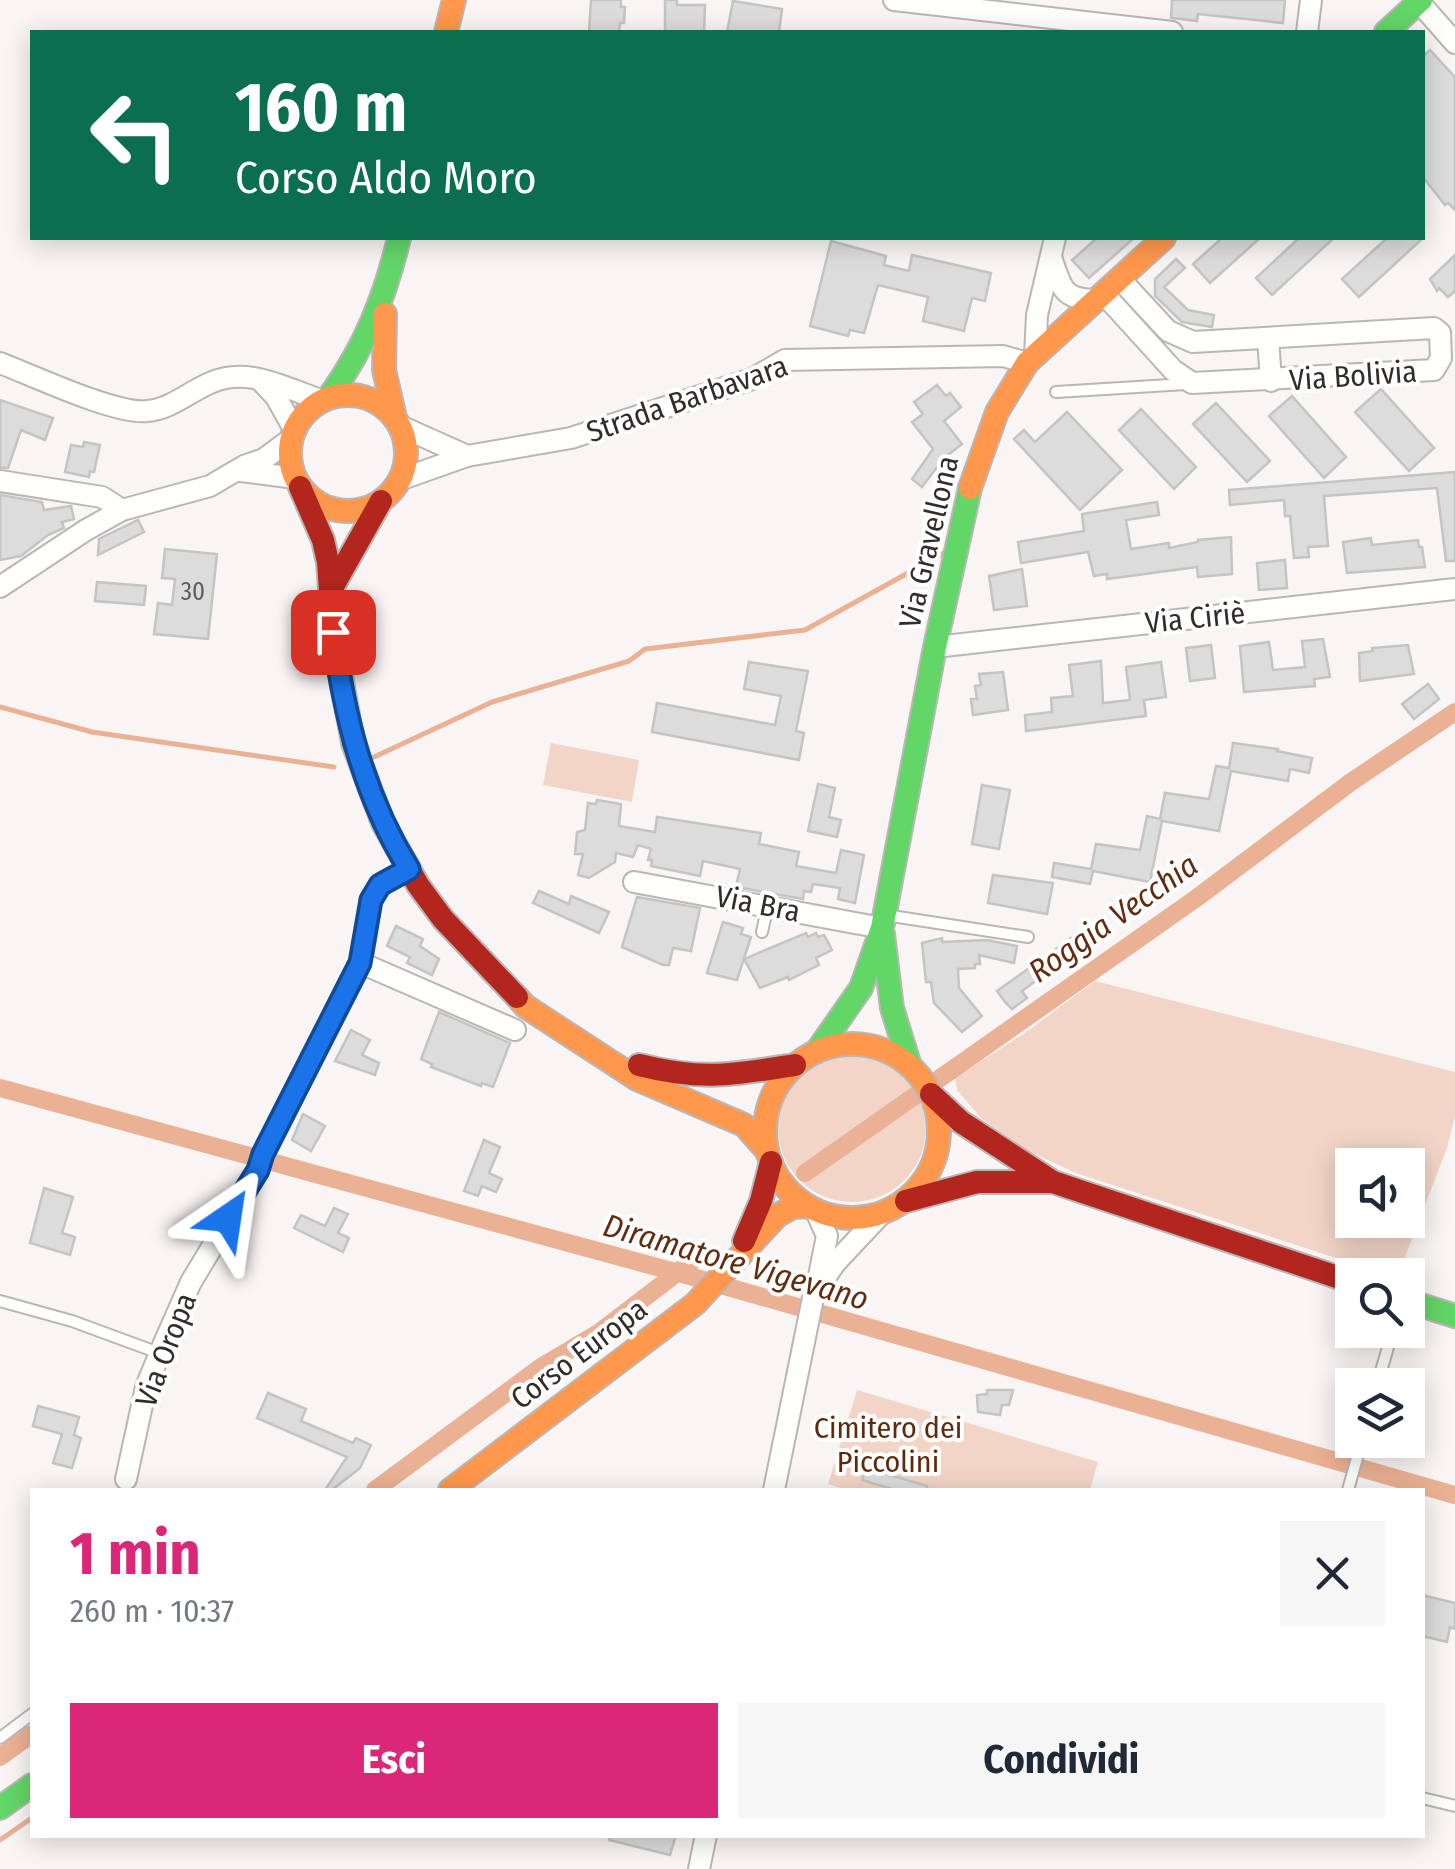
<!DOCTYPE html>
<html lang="it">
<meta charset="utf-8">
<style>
body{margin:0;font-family:"Fira Sans Condensed",sans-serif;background:#f6f6f7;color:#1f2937;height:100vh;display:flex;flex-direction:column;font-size:38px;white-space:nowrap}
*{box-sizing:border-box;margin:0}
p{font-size:32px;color:#747a83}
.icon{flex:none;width:55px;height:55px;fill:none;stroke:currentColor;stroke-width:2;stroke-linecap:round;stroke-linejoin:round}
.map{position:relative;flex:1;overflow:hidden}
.side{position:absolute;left:30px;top:1488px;width:1395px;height:350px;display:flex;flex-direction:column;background:#fff;border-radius:0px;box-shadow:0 5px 25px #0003}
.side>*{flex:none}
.banner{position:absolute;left:30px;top:30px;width:1395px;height:210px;border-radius:0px;box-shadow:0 5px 25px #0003;background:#0b6e4f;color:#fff;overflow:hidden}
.fabs{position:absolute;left:1335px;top:1148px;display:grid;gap:20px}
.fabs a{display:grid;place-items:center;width:90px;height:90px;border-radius:0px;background:#fff;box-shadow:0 5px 25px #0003;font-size:50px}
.pin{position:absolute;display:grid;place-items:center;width:85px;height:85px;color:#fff;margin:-42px;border-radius:20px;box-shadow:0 5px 15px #0006}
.me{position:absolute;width:110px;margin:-55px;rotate:32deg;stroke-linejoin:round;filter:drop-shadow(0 0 8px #0008)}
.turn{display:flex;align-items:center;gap:35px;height:210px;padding:0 40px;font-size:45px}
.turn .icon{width:130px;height:130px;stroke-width:2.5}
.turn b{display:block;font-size:70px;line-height:85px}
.round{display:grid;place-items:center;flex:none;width:105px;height:105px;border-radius:0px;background:#f6f6f7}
.overview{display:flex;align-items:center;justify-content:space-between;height:170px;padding:0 40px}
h1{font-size:60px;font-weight:700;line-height:75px;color:#db2777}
.action{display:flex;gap:20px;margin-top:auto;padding:20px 40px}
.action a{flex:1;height:115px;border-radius:0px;background:#db2777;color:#fff;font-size:40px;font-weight:700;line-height:115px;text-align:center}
.action a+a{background:#f6f6f7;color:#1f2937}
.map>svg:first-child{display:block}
.green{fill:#f2d5c6;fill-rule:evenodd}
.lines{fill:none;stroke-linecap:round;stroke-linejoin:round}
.stream{stroke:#ebb194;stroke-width:5}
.canal{stroke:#ebb194;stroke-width:18}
.building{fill:#dcdcdc;stroke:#c4c4c4;stroke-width:2.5}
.lane-casing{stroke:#bab6b5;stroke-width:14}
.street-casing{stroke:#bab6b5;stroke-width:24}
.fast-casing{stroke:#bab6b5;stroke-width:26}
.slow-casing{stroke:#bab6b5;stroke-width:26}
.jam-casing{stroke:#bab6b5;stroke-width:26}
.lane{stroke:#fefefd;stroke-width:10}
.street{stroke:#fefefd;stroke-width:20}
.fast{stroke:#63d668;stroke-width:22}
.slow{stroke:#ff974d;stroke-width:22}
.jam{stroke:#b3261e;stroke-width:22}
.route-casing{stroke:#114b97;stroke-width:25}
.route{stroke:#1a73e8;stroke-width:18}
.labels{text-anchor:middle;stroke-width:8;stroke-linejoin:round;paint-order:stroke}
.number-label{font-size:25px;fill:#5e5c5a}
.street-label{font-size:30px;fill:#302d2b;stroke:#fff}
.park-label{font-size:30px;fill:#5e2a0c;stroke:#fff}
.water-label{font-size:32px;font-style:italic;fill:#612c0f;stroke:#fff}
</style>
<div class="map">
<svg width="1455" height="1869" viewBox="0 0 1455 1869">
<rect width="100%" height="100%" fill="#f9f5f4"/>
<!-- green -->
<g class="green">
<polygon points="551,743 639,760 632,802 543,785"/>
<path d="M1095,981l360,91v44l-8,32 -49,127h-10l-312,-102 -52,-24 -42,-30 -25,-29 -2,-12 70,-45zM1352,1165h56v55h-56z"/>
<circle cx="852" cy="1128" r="74"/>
<polygon points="857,1390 1098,1462 1090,1490 847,1490 828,1484"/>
</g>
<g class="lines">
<!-- stream -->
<g class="stream">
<polyline points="0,707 92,732 334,767"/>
<polyline points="372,758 492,702 629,661 645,649 805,630 944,553"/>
<polyline points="0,1840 32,1818"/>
</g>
<!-- canal -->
<g class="canal">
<polyline points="0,1088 686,1275 1455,1495"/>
<polyline points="805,1173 1198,897 1351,782 1455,712"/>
<polyline points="375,1490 541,1367 600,1332 704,1252"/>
<polyline points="0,1757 32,1734"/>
</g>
</g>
<!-- building -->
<g class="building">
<polygon points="591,0 621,0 621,7 625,7 624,23 620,23 619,32 589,32"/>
<polygon points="665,0 677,0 677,5 705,5 704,32 665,32"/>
<polygon points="1172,0 1285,0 1283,23 1198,14 1197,21 1171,18"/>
<polygon points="733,1 782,9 779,32 727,32"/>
<polygon points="1430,50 1455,77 1455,210 1448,203 1445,205 1422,176 1422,57"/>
<polygon points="1097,238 1134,238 1089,278 1072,260"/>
<polygon points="1222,238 1260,238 1210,283 1193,264"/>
<polygon points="1299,238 1334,238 1272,295 1256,278"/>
<polygon points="1387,238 1423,238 1359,297 1342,279"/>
<polygon points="831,241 886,256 884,265 909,271 912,255 991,273 985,301 972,298 964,331 923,321 928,297 878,285 864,333 850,330 848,336 810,326"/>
<polygon points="1455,255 1455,291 1448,297 1439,288 1437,291 1430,279"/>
<polygon points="1176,259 1185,268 1164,287 1188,310 1214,315 1212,327 1182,322 1155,296 1155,279"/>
<polygon points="937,385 946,396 950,393 961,407 944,421 962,444 944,458 922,487 912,479 933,449 912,422 923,414 914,402"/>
<polygon points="1381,389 1434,448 1409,471 1355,412"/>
<polygon points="1292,396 1346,457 1324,478 1269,416"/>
<polygon points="0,400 53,418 45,440 21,430 8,468 0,468"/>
<polygon points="1216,403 1270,461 1247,482 1193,424"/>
<polygon points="1141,409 1196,467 1174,489 1119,430"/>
<polygon points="1067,412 1122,470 1080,510 1014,439 1024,430 1035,442"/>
<polygon points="84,442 100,445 94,472 90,471 89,477 65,472 71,445 83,447"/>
<polygon points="1455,472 1455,561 1446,561 1437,488 1324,496 1328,546 1308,547 1309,557 1294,558 1290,516 1285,516 1284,500 1230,505 1229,490"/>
<polygon points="0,495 42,502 44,510 71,506 74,519 62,522 64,528 48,535 21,556 0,560"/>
<polygon points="1157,502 1159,515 1126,520 1131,549 1169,543 1169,548 1198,542 1198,540 1231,537 1232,574 1198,577 1197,567 1107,579 1107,574 1094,576 1088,552 1021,563 1018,542 1084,531 1082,514"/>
<polygon points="138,520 144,532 98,555 99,539"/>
<polygon points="1371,538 1372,545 1418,540 1419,547 1422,547 1425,567 1347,573 1343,542"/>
<polygon points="165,549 217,554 208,639 154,634 158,603 172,605 175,579 162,578"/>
<polygon points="1285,560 1287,588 1259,590 1257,563"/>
<polygon points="1022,569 1027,606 994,610 989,576"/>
<polygon points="97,582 146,586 144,605 95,601"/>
<polygon points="1323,639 1330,677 1314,679 1315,686 1244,692 1240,646 1269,642 1273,670 1305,667 1302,641"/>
<polygon points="1211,645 1215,678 1190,681 1186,648"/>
<polygon points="1408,645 1414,674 1360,681 1359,653 1373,651 1372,648"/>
<polygon points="1101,661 1103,703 1130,700 1126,667 1161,662 1166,697 1144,700 1146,716 1026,731 1025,715 1052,712 1051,698 1073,696 1069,665"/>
<polygon points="749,662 808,671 796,731 804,733 799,760 652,732 657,703 775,725 781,696 744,689"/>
<polygon points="1003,672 1008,710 973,715 971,699 977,699 975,686 981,685 979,674"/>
<polygon points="1428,684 1439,699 1414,719 1402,704"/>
<polygon points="1233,743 1278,749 1277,751 1312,758 1309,773 1290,769 1288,781 1231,771 1219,831 1162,821 1150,882 1093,871 1090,884 1052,877 1054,863 1091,869 1096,844 1140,850 1147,816 1160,819 1165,793 1209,799 1216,766 1229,768"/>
<polygon points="818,784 835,788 829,817 841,820 837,837 808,831"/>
<polygon points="982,785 1010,790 999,849 972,844"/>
<polygon points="597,800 621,804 619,826 655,832 657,817 761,833 759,844 799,852 796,866 836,873 841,850 864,855 855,903 838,899 840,888 813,884 811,892 804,891 803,899 736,887 740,869 703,861 700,876 651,866 652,860 648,860 651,849 638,845 633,857 616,853 615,862 589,878 578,875 583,854 575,854 577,832 585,830 588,803 596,804"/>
<polygon points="993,875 1053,883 1047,914 988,903"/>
<polygon points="539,891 569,904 571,896 609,912 599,933 533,903"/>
<polygon points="637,897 700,908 691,951 673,948 669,965 663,965 622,947"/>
<polygon points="723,922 743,928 741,934 751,937 737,980 707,973"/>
<polygon points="396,926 423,939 420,946 439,959 432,975 407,963 410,957 387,946"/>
<polygon points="806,933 808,937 816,933 818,937 824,935 832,950 816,958 819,965 789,980 788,977 760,988 744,959"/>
<polygon points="1077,934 1085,945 1022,991 1027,998 1012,1009 1005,1002 997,991"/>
<polygon points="942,938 942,942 987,940 1017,946 1014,963 979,955 980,964 975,964 975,968 958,969 959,988 982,1016 962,1032 934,1003 931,982 926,982 922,943"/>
<polygon points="439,1012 510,1043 493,1087 482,1083 481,1086 431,1067 432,1064 421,1059"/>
<polygon points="351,1030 370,1040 362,1055 379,1063 375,1075 335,1061"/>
<polygon points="303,1114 325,1126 311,1151 292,1140"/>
<polygon points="484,1140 500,1147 489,1173 502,1179 496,1192 482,1186 478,1196 464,1191"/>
<polygon points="44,1188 73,1197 62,1233 75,1237 70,1255 30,1243"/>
<polygon points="334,1208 348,1214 338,1233 349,1238 343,1252 294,1228 301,1215 325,1226"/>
<polygon points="987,1390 1013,1390 1009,1405 1002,1405 1000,1415 978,1412 977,1395 987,1394"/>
<polygon points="268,1393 306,1409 301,1421 353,1443 356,1438 371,1445 360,1468 332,1490 325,1490 347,1457 257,1418"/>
<polygon points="38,1406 79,1417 74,1435 81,1438 72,1468 53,1463 62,1434 33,1426"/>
<polygon points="866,1468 927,1486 927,1490 895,1490 862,1480"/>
<polygon points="1422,1595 1455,1603 1455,1629 1450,1627 1447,1642 1422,1636"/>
<polygon points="609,1835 676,1835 670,1855 609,1840"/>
</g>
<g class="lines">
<!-- lane casing -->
<g class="lane-casing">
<g id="lane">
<polyline points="1056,392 1186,384"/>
<polyline points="885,915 1028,937"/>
<polyline points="762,932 768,905"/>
<polyline points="0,1301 72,1321 159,1353"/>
<polyline points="1377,1385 1393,1330"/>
<polyline points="1348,1490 1362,1440"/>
<polyline points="0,1738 32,1714"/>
<polyline points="1422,1798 1455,1806"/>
</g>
</g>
<!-- street casing -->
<g class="street-casing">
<g id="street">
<polyline points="894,0 1172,32"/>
<polyline points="1419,2 1455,43"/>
<polyline points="1307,32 1311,0"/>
<path d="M1052,260c10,28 10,39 43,40"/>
<polyline points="1103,293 1173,370 1192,383 1434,370 1441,358 1440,333 1434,328 1193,342 1168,331 1119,278"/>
<polyline points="1268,338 1271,381"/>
<polyline points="1035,356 1037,315 1055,238"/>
<path d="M0,363c32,12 116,52 147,48 24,-2 42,-19 63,-28 38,-17 74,5 111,17"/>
<polyline points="262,382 276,397 294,429"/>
<polyline points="400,426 467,456"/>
<polyline points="241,471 295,478"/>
<polyline points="399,480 467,456 571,438 752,379 785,360 1003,356 1027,363"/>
<polyline points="0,481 102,497 122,510"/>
<polyline points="0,587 86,530 122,510 210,486 244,466 264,459 291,439"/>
<polyline points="935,647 1455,589"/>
<polyline points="634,882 882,928"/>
<polyline points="361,963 515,1030"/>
<polyline points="815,1209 827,1236 819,1276"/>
<polyline points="126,1479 146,1387 164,1343 191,1282 258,1171 263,1154 361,963 371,900 380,885 409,869"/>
<polyline points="774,1490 814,1293 836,1262 884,1211"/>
<polyline points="699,1869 706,1835"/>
</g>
</g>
<!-- fast casing -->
<g class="fast-casing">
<g id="fast">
<polyline points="1386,32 1421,0"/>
<path d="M329,397c36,-50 56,-100 70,-159"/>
<polyline points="883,934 892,1008 910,1066"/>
<polyline points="817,1051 861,988 882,928 935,647 970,488"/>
<polyline points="1408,1301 1455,1316"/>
<polyline points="0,1808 32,1785"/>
</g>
</g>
<!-- slow casing -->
<g class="slow-casing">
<g id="slow">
<polyline points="446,32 454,0"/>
<polyline points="385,314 384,370 395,418"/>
<circle cx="348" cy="453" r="58"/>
<polyline points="970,488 997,412 1027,363 1164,238"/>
<polyline points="517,997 525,1006 637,1079 744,1125 767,1151"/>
<circle cx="852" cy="1131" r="87"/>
<polyline points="450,1490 695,1304 778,1215 793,1207 808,1206"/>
</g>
</g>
<!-- jam casing -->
<g class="jam-casing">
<g id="jam">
<polyline points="300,487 323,540 328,562 333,632 353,743 383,823 418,885 443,919 517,997"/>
<polyline points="332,588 381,501"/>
<path d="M639,1065c64,16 92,10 156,0"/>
<polyline points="931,1094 961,1122 1053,1182 1352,1282"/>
<polyline points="906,1201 977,1182 1050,1182"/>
<polyline points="744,1241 761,1201 771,1162"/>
</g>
</g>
<!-- lane -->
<use href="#lane" class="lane"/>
<!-- street -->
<use href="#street" class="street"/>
<!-- fast -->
<use href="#fast" class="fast"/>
<!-- slow -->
<use href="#slow" class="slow"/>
<!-- jam -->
<use href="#jam" class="jam"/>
</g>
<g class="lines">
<!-- route casing -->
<g class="route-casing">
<path id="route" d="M228,1218l30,-48 5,-16 97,-191 11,-63 9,-15 29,-16c-45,-73 -65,-153 -76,-237"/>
</g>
<!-- route -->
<use href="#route" class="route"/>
</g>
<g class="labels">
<!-- number labels -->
<g class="number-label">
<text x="193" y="600">30</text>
</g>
<!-- street labels -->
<g class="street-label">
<text transform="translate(1353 376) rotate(-4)" y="10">Via Bolivia</text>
<text transform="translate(687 399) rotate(-19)" y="10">Strada Barbavara</text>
<text transform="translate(929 542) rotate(-77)" y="10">Via Gravellona</text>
<text transform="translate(1195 618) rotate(-6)" y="10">Via Ciriè</text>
<text transform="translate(758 904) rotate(11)" y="10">Via Bra</text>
<text transform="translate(166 1350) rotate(-69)" y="10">Via Oropa</text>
<text transform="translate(579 1354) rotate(-37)" y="10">Corso Europa</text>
</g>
<!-- park labels -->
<g class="park-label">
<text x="888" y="1438">Cimitero dei<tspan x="888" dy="34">Piccolini</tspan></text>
</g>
<!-- water labels -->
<g class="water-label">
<text transform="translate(1113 918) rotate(-35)" y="11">Roggia Vecchia</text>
<text transform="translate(736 1262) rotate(16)" y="11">Diramatore Vigevano</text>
</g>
</g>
</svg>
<div class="fabs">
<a><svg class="icon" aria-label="sound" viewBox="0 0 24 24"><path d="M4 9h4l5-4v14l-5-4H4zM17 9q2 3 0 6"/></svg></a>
<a><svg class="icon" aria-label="search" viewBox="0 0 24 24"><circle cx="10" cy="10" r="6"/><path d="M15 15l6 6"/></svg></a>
<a><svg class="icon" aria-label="layers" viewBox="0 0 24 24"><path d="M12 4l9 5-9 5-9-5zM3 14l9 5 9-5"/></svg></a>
</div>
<div class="pin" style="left:333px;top:632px;background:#d93025"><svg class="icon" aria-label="arrive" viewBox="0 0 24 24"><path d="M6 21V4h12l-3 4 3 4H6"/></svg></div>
<svg class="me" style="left:228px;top:1218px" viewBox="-20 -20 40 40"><path d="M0-17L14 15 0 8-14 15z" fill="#1a73e8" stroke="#fff" stroke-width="4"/></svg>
<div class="banner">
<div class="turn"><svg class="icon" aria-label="left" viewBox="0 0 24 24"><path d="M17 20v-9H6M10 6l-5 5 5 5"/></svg><div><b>160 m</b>Corso Aldo Moro</div></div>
</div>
<section class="side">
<div class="overview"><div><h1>1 min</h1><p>260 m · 10:37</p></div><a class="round"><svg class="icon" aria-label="close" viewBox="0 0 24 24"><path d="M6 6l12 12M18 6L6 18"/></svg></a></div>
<div class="action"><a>Esci</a><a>Condividi</a></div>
</section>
</div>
